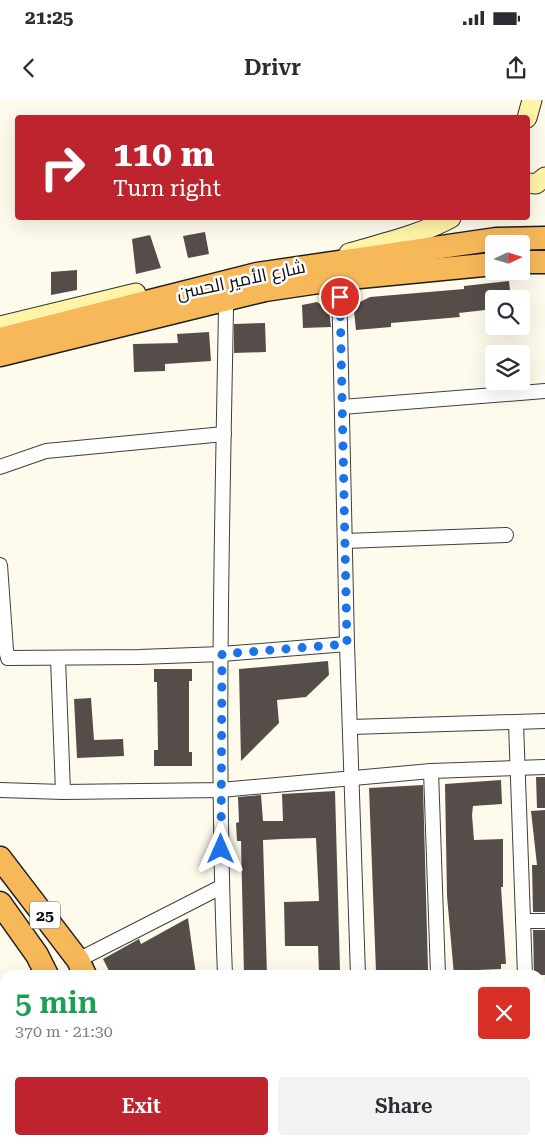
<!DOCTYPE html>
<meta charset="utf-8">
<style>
body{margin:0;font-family:"Roboto Serif",Cairo,serif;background:#f2f2f3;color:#2b2b33;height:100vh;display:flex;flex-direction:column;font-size:19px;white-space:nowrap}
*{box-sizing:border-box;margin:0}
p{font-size:16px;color:#7c7c81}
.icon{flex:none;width:28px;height:28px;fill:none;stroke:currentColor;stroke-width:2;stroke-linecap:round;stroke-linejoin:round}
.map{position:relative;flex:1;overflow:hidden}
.drawer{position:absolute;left:0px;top:870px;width:545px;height:175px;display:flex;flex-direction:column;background:#fff;border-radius:15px 15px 0 0;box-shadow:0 5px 20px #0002}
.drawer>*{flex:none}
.hud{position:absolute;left:15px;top:15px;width:515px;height:105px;border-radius:5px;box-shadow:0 5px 20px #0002;background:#bd242d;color:#fff;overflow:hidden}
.needle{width:32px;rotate:86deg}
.buttons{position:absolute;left:485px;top:135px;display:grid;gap:10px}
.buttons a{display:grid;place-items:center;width:45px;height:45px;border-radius:5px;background:#fff;box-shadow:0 5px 20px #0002;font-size:25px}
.pin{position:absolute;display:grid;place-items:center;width:42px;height:42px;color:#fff;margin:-21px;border:2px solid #fff;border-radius:50%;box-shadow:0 1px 5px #0007}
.me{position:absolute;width:55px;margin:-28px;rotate:0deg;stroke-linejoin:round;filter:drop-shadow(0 0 4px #0008)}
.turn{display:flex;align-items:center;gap:18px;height:105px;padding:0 15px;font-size:22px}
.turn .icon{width:65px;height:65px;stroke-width:2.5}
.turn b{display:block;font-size:35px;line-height:42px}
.round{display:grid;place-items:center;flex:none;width:52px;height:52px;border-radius:5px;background:#f2f2f3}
.summary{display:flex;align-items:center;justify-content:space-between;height:85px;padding:0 15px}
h1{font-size:30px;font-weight:600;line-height:38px;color:#1e9e55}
.primary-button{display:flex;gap:10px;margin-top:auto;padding:10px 15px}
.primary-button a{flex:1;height:58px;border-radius:5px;background:#bd242d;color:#fff;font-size:20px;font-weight:600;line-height:58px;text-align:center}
.primary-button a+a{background:#f2f2f3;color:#2b2b33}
.status{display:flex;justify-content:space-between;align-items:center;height:35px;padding:0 25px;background:#fff;direction:ltr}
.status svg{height:14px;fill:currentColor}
header{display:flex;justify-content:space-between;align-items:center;height:65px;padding:0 15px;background:#fff;font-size:22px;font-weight:600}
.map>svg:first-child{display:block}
.building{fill:#554d49}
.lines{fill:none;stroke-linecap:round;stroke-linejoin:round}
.minor-casing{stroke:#3f3f3f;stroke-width:16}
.secondary-casing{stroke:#2e2e2e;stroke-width:21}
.trunk-casing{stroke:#1d1d1d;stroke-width:25}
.minor{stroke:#fff;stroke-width:14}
.secondary{stroke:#fff4a7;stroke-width:19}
.trunk{stroke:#f7b85a;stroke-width:22}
.route{stroke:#1a73e8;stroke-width:9;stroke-dasharray:0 16.2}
.labels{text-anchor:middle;stroke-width:5;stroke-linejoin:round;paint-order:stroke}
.shield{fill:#fff;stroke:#555;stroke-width:1}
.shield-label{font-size:16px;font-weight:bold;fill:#0c0c0c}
.street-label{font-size:18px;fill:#0c0c0c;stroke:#fff}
</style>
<div class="status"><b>21:25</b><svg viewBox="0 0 49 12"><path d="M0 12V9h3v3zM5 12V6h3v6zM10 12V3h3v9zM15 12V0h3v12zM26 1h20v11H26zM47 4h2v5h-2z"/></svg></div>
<header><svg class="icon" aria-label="back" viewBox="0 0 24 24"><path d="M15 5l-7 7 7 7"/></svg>Drivr<svg class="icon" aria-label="share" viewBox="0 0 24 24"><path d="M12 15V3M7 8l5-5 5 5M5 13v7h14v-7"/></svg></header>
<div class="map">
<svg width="545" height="1045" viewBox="0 0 545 1045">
<rect width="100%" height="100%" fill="#fffbec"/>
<!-- building -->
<g class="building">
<polygon points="205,132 209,154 188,158 183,136"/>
<polygon points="150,135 161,168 136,174 132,139"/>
<polygon points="77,170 77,190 51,195 51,172"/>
<polygon points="509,181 511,199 494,199 494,209 459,213 460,217 391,223 391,227 356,230 354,211 360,202 370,197 464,189 464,186"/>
<polygon points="317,202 329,210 331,227 303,228 302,205"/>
<polygon points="265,223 266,252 234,253 234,224"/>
<polygon points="209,232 211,261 165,264 165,271 134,272 133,244 178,243 177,234"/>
<polygon points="328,561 329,575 306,597 277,600 279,623 241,661 239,569"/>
<polygon points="154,569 192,569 192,581 189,581 189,652 192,652 192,666 154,666 154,650 158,650 157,582 154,582"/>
<polygon points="91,598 94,640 123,639 124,656 77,658 74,599"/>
<polygon points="536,677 545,677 545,708 537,708"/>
<polygon points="501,680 502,704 473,706 472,715 474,740 503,739 503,787 501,787 506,864 501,864 501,869 478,870 479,875 454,875 447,796 445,684"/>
<polygon points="423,685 428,870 376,872 369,688"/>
<polygon points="335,691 340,871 319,872 318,846 285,846 284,802 319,801 316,738 282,739 263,740 267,875 244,875 241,741 237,741 236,723 239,722 238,697 261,695 263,721 283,721 282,694"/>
<polygon points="545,710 545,812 533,812 532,765 537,765 531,711"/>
<polygon points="188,818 196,875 111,875 103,859 139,839 141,844"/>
<polygon points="533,830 545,830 545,875 534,875"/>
</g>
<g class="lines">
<!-- minor casing -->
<g class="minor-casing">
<g id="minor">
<polyline points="339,179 347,544 358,875"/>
<polyline points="342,307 545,291"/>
<polyline points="0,367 46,351 224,334"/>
<polyline points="345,441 506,435"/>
<polyline points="0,465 6,550 8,558 139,557 222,554 347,544"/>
<polyline points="58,558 63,692"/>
<polyline points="516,623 525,875"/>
<polyline points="351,627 545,621"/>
<polyline points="431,671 438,875"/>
<polyline points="0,690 63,692 221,690 431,671 545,667"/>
<polyline points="523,821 545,821"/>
<polyline points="78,860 221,787"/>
<path d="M225,875c-9,-222 -3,-444 1,-666"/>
<polyline points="540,1028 545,1028"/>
<polyline points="234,1040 234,1045"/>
<polyline points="364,1040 364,1045"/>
<polyline points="445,1040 445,1045"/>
<polyline points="533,1040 534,1045"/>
</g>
</g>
<!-- secondary casing -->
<g class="secondary-casing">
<g id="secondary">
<polyline points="527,18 532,0"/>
<polyline points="528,83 536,84 545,77"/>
<path d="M349,153c35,-10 70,-18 102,-35"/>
<polyline points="0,226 136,193"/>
</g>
</g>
<!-- trunk casing -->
<g class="trunk-casing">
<g id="trunk">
<polyline points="521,162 545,162"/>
<polyline points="0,239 257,174 496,139 545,138"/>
<polyline points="0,255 265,190 339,179 494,164"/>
<polyline points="0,758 78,860 85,875"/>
<polyline points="0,803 37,855 47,875"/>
<polyline points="111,1040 112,1045"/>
<polyline points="144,1040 144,1045"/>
</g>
</g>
<!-- minor -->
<use href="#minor" class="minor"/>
<!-- secondary -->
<use href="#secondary" class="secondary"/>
<!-- trunk -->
<use href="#trunk" class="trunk"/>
</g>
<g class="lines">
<!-- route -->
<polyline class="route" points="221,749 222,554 347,544 340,197"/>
</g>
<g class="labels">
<!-- shield labels -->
<rect class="shield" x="30" y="801.5" width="30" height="27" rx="4"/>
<g class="shield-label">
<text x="45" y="821">25</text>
</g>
<!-- street labels -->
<g class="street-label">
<text transform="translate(241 180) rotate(-12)" y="6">شارع الأمير الحسن</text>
</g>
</g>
</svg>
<div class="buttons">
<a><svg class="needle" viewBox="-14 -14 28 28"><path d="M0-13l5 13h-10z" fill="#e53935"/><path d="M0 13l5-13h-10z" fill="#7c7c81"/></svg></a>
<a><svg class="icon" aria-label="search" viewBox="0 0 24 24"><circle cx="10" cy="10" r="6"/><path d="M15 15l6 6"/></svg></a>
<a><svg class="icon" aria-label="layers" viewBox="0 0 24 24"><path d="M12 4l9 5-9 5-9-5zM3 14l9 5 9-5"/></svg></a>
</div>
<div class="pin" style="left:340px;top:197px;background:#d93025"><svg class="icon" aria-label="arrive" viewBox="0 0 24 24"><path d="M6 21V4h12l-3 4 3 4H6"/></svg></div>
<svg class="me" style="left:221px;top:749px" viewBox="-20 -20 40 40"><path d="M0-17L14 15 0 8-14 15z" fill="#1a73e8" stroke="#fff" stroke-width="4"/></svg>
<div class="hud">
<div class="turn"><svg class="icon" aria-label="right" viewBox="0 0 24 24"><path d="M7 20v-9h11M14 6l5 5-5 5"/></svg><div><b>110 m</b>Turn right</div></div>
</div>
<section class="drawer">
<div class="summary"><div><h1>5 min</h1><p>370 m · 21:30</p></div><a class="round" style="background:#d93025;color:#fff"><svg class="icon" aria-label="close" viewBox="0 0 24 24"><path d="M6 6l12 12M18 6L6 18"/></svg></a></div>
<div class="primary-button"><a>Exit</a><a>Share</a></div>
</section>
</div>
